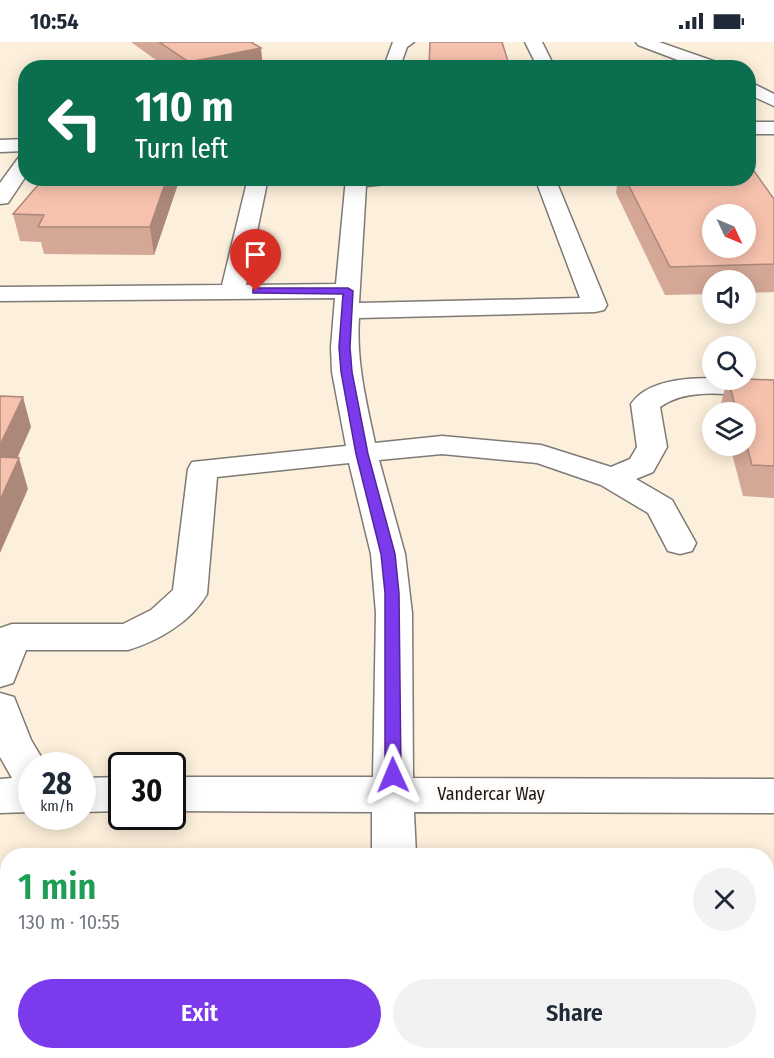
<!DOCTYPE html>
<meta charset="utf-8">
<style>
body{margin:0;font-family:"Fira Sans Condensed",sans-serif;background:#f2f2f3;color:#1f2937;height:100vh;display:flex;flex-direction:column;font-size:22px;white-space:nowrap}
*{box-sizing:border-box;margin:0}
p{font-size:20px;color:#747a83}
.icon{flex:none;width:33px;height:33px;fill:none;stroke:currentColor;stroke-width:2;stroke-linecap:round;stroke-linejoin:round}
.map{position:relative;flex:1;overflow:hidden}
.drawer{position:absolute;left:0px;top:806px;width:774px;height:212px;display:flex;flex-direction:column;background:#fff;border-radius:24px 24px 0 0;box-shadow:0 3px 15px #0003}
.drawer>*{flex:none}
.hud{position:absolute;left:18px;top:18px;width:738px;height:126px;border-radius:24px;box-shadow:0 3px 15px #0003;background:#0b6e4f;color:#fff;overflow:hidden}
.needle{width:39px;rotate:134deg}
.fabs{position:absolute;left:702px;top:162px;display:grid;gap:12px}
.fabs a{display:grid;place-items:center;width:54px;height:54px;border-radius:50%;background:#fff;box-shadow:0 3px 15px #0003;font-size:30px}
.speed{position:absolute;left:18px;top:710px;display:flex;gap:12px;font-size:30px;font-weight:700;text-align:center}
.speed>*{display:grid;place-content:center;width:78px;height:78px;border-radius:50%;background:#fff;box-shadow:0 3px 15px #0003;line-height:1}
.speed small{font-size:15px;font-weight:400}
.speed .limit{border:3px solid #111;border-radius:9px;background:#fff;color:#111}
.pin{position:absolute;display:grid;place-items:center;width:51px;height:51px;color:#fff;margin:-62px -26px;border-radius:50% 50% 50% 0;rotate:-45deg;box-shadow:0 0 6px #0007}
.pin .icon{rotate:45deg}
.me{position:absolute;width:66px;margin:-33px;rotate:359deg;stroke-linejoin:round;filter:drop-shadow(0 0 4px #0008)}
.turn{display:flex;align-items:center;gap:21px;height:126px;padding:0 18px;font-size:27px}
.turn .icon{width:78px;height:78px;stroke-width:2.5}
.turn b{display:block;font-size:42px;line-height:51px}
.round{display:grid;place-items:center;flex:none;width:63px;height:63px;border-radius:32px;background:#f2f2f3}
.headline{display:flex;align-items:center;justify-content:space-between;height:102px;padding:0 18px}
h1{font-size:36px;font-weight:600;line-height:45px;color:#1e9e55}
.primary-button{display:flex;gap:12px;margin-top:auto;padding:12px 18px}
.primary-button a{flex:1;height:69px;border-radius:36px;background:#7c3aed;color:#fff;font-size:24px;font-weight:600;line-height:69px;text-align:center}
.primary-button a+a{background:#f2f2f3;color:#1f2937}
.status{display:flex;justify-content:space-between;align-items:center;height:42px;padding:0 30px;background:#fff;direction:ltr}
.status svg{height:16px;fill:currentColor}
.map>svg:first-child{display:block}
.commercial{fill:#fcefdb;fill-rule:evenodd}
.lines{fill:none;stroke-linecap:round;stroke-linejoin:round}
.minor-casing{stroke:#7e7a76;stroke-width:3}
.minor{fill:#fff;fill-rule:evenodd}
.wall{fill:#d4a796}
.shaded-wall{fill:#ac887a}
.building{fill:#f6c2ae;stroke:#ac887a;stroke-width:1.5;fill-rule:evenodd}
.route{fill:#7c3aed;stroke:#51269a;stroke-width:1.5}
.labels{text-anchor:middle;stroke-width:4.5;stroke-linejoin:round;paint-order:stroke}
.near-street-label{font-size:18px;fill:#1b1918;stroke:#fffaf6}
</style>
<div class="status"><b>10:54</b><svg viewBox="0 0 49 12"><path d="M0 12V9h3v3zM5 12V6h3v6zM10 12V3h3v9zM15 12V0h3v12zM26 1h20v11H26zM47 4h2v5h-2z"/></svg></div>
<div class="map">
<svg width="774" height="1016" viewBox="0 0 774 1016">
<rect width="100%" height="100%" fill="#fffaf6"/>
<!-- commercial -->
<path class="commercial" d="M0,0h774v1016h-774zM26,26h722v110h-722zM712,172h34v34h-34zM712,238h34v34h-34zM712,304h34v34h-34zM712,370h34v34h-34zM32,723h50v51h-50zM122,723h50v51h-50zM8,813h758v197h-758z"/>
<g class="lines">
<!-- minor casing -->
<g class="minor-casing">
<g id="minor">
<polygon points="393,0 414,0 407,5 402,19 403,26 386,26 386,19"/>
<polygon points="525,0 542,0 555,26 538,26"/>
<polygon points="636,0 659,0 722,22 724,26 699,26 638,3"/>
<polygon points="748,39 774,52 774,64 748,52"/>
<rect x="748" y="80" width="26" height="12"/>
<polygon points="26,97 26,109 0,110 0,98"/>
<polygon points="26,113 26,134 8,161 0,162 0,141 19,115"/>
<path d="M248,136h20l-22,107 90,-1 10,-106h63l-3,4 -40,4 -7,117 221,-5 -45,-120h20l52,127 -3,5 -9,2 -236,6c-3,43 7,83 16,125l67,-7 99,9 70,22 19,-8 7,-12 -6,-43c25,-37 104,-24 143,-22v16c-36,-2 -84,-13 -114,9l7,40 -14,25 -17,7 36,21 24,43 -4,8 -12,3 -12,-3 -20,-38 -47,-28 -64,-22 -95,-9 -63,6 26,94 7,59 1,165 361,1v34l-360,-1 2,43h-44v-43l-200,-1v-34h201l3,-164 -5,-59 -22,-91 -132,14 -10,117c-16,28 -49,47 -79,56h-102l-13,33 -13,4v-59l12,-4h111l28,-14 22,-20 15,-121 4,-7 154,-16 -14,-74 -1,-25 4,-49 -335,3v-14l222,-2z"/>
<polygon points="0,651 14,655 31,698 46,723 32,723 32,770 0,771 0,737 12,736 0,715"/>
<polygon points="122,735 122,769 82,770 82,736"/>
<rect x="0" y="954" width="8" height="48"/>
<polygon points="125,1010 175,1010 174,1016 124,1016"/>
<rect x="372" y="1010" width="50" height="6"/>
</g>
</g>
<!-- minor -->
<use href="#minor" class="minor"/>
</g>
<!-- wall -->
<g class="wall">
<polygon points="131,0 251,0 263,26 167,26"/>
<polygon points="44,136 178,136 179,139 154,213 44,212 41,200 20,199 13,172"/>
<polygon points="618,136 748,136 774,157 774,250 746,251 746,238 712,238 712,252 665,253 616,151"/>
<polygon points="727,338 774,338 774,456 743,454 730,404 746,404 746,370 721,370 720,366"/>
</g>
<!-- shaded-wall -->
<g class="shaded-wall">
<polygon points="261,6 263,26 189,26 189,20"/>
<polygon points="167,136 178,136 179,139 154,213 150,185"/>
<polygon points="23,355 31,385 4,446 0,434 0,403"/>
<polygon points="19,416 28,447 0,511 0,458"/>
</g>
<!-- building -->
<g class="building">
<polygon points="159,0 251,0 261,6 189,20"/>
<polygon points="430,0 502,0 510,26 429,26"/>
<path d="M749,122l25,35v65l-104,3 -45,-89h123zM712,172h34v34h-34z"/>
<polygon points="44,136 167,136 150,185 38,185 44,173 13,172"/>
<polygon points="746,337 774,338 774,424 752,423 746,401 746,370 737,370 728,338"/>
<polygon points="0,354 23,355 0,403"/>
<polygon points="0,415 19,416 0,458"/>
</g>
<!-- route -->
<polygon class="route" points="256,246 348,246 353,249 350,305 352,330 368,412 395,512 399,551 401,733 399,738 393,740 387,738 385,733 385,551 381,512 356,412 341,330 339,305 343,252 253,251 253,247"/>
<g class="labels">
<!-- near-street labels -->
<g class="near-street-label">
<text x="491" y="758">Vandercar Way</text>
</g>
</g>
</svg>
<div class="fabs">
<a><svg class="needle" viewBox="-14 -14 28 28"><path d="M0-13l5 13h-10z" fill="#e53935"/><path d="M0 13l5-13h-10z" fill="#747a83"/></svg></a>
<a><svg class="icon" aria-label="sound" viewBox="0 0 24 24"><path d="M4 9h4l5-4v14l-5-4H4zM17 9q2 3 0 6"/></svg></a>
<a><svg class="icon" aria-label="search" viewBox="0 0 24 24"><circle cx="10" cy="10" r="6"/><path d="M15 15l6 6"/></svg></a>
<a><svg class="icon" aria-label="layers" viewBox="0 0 24 24"><path d="M12 4l9 5-9 5-9-5zM3 14l9 5 9-5"/></svg></a>
</div>
<div class="speed"><div>28<small>km/h</small></div><div class="limit">30</div></div>
<div class="pin" style="left:256px;top:249px;background:#d93025"><svg class="icon" aria-label="arrive" viewBox="0 0 24 24"><path d="M6 21V4h12l-3 4 3 4H6"/></svg></div>
<svg class="me" style="left:393px;top:733px" viewBox="-20 -20 40 40"><path d="M0-17L14 15 0 8-14 15z" fill="#7c3aed" stroke="#fff" stroke-width="4"/></svg>
<div class="hud">
<div class="turn"><svg class="icon" aria-label="left" viewBox="0 0 24 24"><path d="M17 20v-9H6M10 6l-5 5 5 5"/></svg><div><b>110 m</b>Turn left</div></div>
</div>
<section class="drawer">
<div class="headline"><div><h1>1 min</h1><p>130 m · 10:55</p></div><a class="round"><svg class="icon" aria-label="close" viewBox="0 0 24 24"><path d="M6 6l12 12M18 6L6 18"/></svg></a></div>
<div class="primary-button"><a>Exit</a><a>Share</a></div>
</section>
</div>
